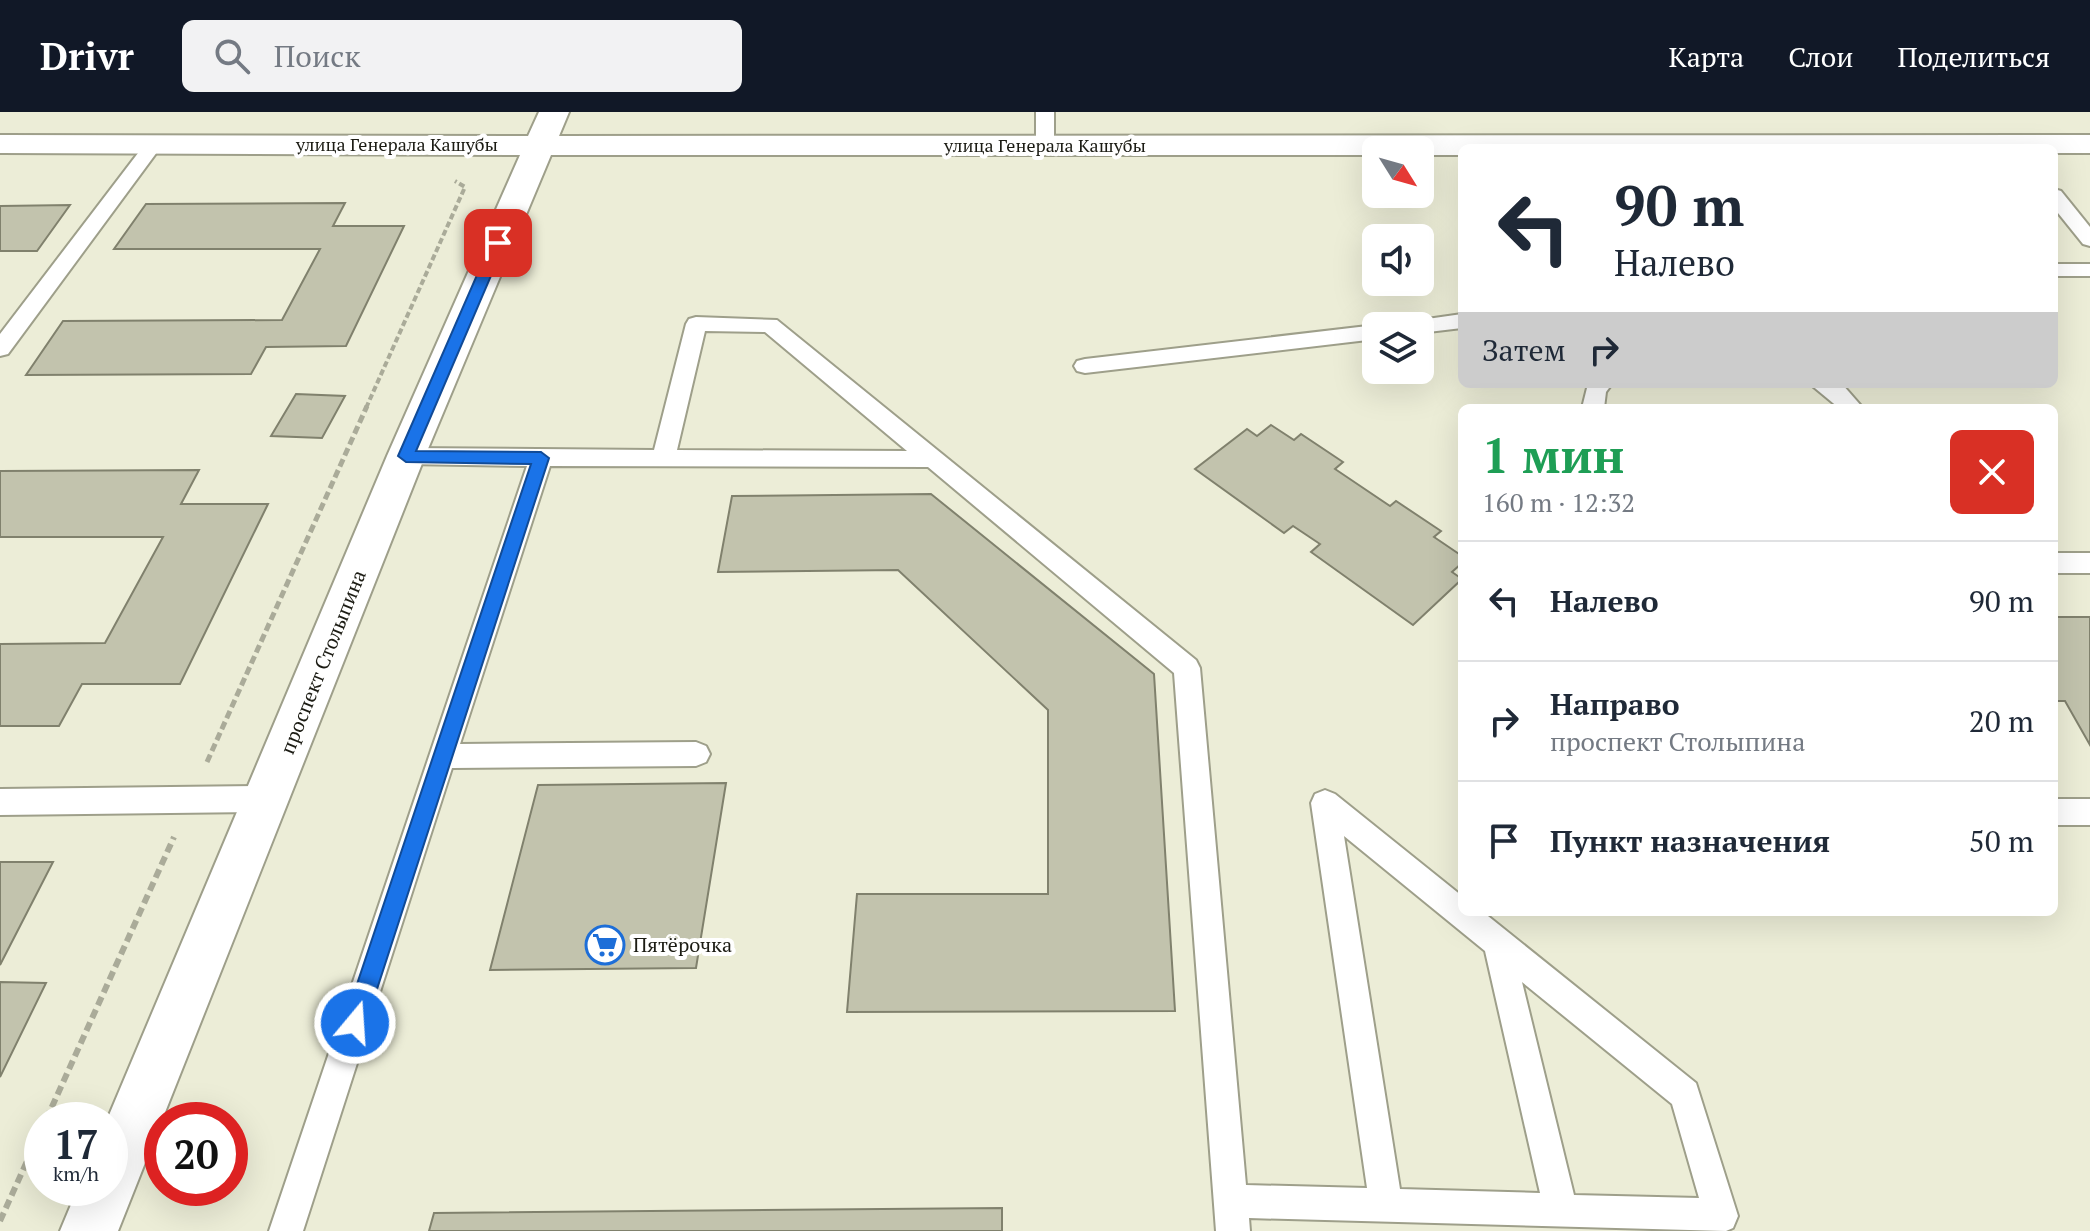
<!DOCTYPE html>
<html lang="ru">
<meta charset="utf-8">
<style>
body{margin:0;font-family:"PT Serif",serif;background:#f2f2f3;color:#1f2937;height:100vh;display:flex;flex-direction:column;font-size:30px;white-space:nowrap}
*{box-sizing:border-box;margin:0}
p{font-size:26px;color:#747a83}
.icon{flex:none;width:44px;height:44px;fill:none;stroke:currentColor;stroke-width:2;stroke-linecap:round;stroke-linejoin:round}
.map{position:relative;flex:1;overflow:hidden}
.details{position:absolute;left:1458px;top:292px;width:600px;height:512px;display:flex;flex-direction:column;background:#fff;border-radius:12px;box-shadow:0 8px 32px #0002}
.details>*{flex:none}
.hud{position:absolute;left:1458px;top:32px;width:600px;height:244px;border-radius:12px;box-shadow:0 8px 32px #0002;background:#fff;color:#1f2937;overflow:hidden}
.needle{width:52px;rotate:127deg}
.fabs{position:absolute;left:1362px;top:24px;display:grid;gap:16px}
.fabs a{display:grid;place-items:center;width:72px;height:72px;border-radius:12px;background:#fff;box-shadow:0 8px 32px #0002;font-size:40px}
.speed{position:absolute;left:24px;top:990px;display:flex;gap:16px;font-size:40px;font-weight:700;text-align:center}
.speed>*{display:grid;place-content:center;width:104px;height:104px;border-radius:50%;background:#fff;box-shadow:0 8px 32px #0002;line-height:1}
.speed small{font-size:20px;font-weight:400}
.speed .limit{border:12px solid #d22;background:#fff;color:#111}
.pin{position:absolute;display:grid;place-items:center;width:68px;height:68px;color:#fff;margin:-34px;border-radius:16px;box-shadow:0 4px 12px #0006}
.me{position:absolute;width:88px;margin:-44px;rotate:18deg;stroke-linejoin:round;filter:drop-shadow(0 0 6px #0008)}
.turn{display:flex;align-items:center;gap:28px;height:168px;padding:0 24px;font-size:36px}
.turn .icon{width:104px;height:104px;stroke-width:2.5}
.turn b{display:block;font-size:56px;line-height:68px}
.then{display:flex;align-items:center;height:76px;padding:0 24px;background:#0003;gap:16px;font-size:30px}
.round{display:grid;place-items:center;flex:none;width:84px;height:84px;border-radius:12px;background:#f2f2f3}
.overview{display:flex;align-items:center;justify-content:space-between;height:136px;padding:0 24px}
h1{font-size:48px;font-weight:700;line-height:60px;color:#1e9e55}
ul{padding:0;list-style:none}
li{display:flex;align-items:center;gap:24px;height:120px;padding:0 24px;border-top:2px solid #e0e1e3}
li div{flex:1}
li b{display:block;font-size:30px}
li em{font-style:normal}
header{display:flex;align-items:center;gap:48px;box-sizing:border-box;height:112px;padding:0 40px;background:#111827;color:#fff}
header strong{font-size:38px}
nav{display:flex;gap:44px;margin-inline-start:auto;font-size:28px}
.search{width:560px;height:72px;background:#f2f2f3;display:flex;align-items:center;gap:20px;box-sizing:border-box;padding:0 28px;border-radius:12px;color:#747a83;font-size:30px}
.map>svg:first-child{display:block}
.building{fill:#c2c3ad;stroke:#80816d;stroke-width:2}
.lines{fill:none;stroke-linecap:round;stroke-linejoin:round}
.service-casing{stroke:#9e9f8a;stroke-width:4}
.tertiary-casing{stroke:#9e9f8a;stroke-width:4}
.path-far2{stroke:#aaab99;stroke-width:4;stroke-dasharray:6 3;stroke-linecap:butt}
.path-far1{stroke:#aaab99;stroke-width:5;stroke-dasharray:8 4;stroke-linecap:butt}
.path{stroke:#aaab99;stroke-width:6;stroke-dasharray:9 5;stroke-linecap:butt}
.service{fill:#fff;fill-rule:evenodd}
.tertiary{fill:#fff;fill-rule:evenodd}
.route{fill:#1a73e8;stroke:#114b97;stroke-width:2}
.labels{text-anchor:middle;stroke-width:8;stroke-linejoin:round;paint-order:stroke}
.far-street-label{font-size:18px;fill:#1c1c14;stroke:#fff}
.street-label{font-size:20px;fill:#1c1c14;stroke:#fff}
.poi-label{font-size:20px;fill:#1c1c14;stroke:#fff;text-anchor:start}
</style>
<header>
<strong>Drivr</strong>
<div class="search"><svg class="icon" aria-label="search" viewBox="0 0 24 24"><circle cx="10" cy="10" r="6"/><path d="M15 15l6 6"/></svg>Поиск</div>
<nav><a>Карта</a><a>Слои</a><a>Поделиться</a></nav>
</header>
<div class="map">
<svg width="2090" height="1119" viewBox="0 0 2090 1119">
<rect width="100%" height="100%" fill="#ecedd7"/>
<!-- building -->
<g class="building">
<polygon points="345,91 333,114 404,114 346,234 266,235 251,262 26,263 63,209 282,208 320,137 114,137 146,92"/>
<polygon points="70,93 37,139 0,139 0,94"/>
<polygon points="296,282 345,284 322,326 271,324"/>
<polygon points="1271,313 1294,328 1301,322 1343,350 1335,357 1390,394 1396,389 1441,419 1434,425 1462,444 1462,451 1452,460 1462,467 1413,513 1311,440 1320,432 1293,414 1284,421 1195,357 1247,317 1257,324"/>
<polygon points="199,358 181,392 268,392 180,572 82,572 59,614 0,614 0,532 105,531 163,425 0,425 0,359"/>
<polygon points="931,382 1154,562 1175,899 847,900 857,782 1048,782 1048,598 898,458 718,460 732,384"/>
<polygon points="2054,505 2090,505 2090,633 2065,589 2054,589"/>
<polygon points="726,671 696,856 490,858 538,673"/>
<polygon points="0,750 53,750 0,853"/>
<polygon points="0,870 46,871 0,965"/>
<polygon points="1002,1096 1002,1119 429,1119 434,1101"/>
</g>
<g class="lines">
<!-- service casing -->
<g class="service-casing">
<g id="service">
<polygon points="1036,0 1054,0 1054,35 1051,39 1045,40 1036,35"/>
<polygon points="154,27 160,28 163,32 160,36 8,242 0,244 0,222 148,28"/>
<polygon points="2054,77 2061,79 2090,115 2090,134 2083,132 2054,96"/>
<rect x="2054" y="152" width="36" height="12"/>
<polygon points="1462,202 1462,216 1420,221 1420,214 1410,214 1413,209"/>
<path d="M696,205l81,3 419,340 4,8 46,517 121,3 -56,-385 4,-9 10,-4 10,4 127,102v16h21l213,171 42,133 -5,12 -7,3 -477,-13 1,13h-34l-42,-558 -246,-206 -378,-1 -90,278 236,-2 10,4 4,8 -4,8 -10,4 -244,2 -149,463h-34l258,-765 -121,-2 -8,-2 -3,-6 3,-6 8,-2 248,2 32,-126 3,-5zM705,219l60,1 142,119 -230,-1zM1344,724l141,115 55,242 -140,-4zM1522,870l150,122 27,94 -125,-3z"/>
<polygon points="1376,213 1380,214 1376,214 1376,227 1085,261 1077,259 1074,254 1077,249 1085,247"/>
<polygon points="1588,272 1612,272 1606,280 1604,296 1582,296"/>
<polygon points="1810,272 1842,272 1863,296 1839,296"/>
<rect x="2054" y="441" width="36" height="20"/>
<polygon points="267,674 277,678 281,687 277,696 267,700 0,703 0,677"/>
<rect x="2054" y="687" width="36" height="26"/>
</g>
</g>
<!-- tertiary casing -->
<g class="tertiary-casing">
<polygon id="tertiary" points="539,0 569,0 559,24 2090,23 2090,41 2054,41 2054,36 1462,36 1462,43 1420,43 1420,38 1376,38 1376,43 551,43 425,344 118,1119 60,1119 78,1076 110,1076 110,1008 107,1008 387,344 520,43 0,41 0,23 528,24"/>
</g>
<!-- path-far2 -->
<polyline class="path-far2" points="366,296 465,75 455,69"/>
<!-- path-far1 -->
<polyline class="path-far1" points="207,650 367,294"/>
<!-- path -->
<g class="path">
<polyline points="46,1008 174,725"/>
<polyline points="0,1109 42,1016"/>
</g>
<!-- service -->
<use href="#service" class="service"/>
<!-- tertiary -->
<use href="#tertiary" class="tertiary"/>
</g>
<!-- route -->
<polygon class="route" points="498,127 505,131 416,339 541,340 549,346 366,911 363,919 355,922 347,919 344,911 531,352 406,350 398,344 491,131"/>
<!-- icons -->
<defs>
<g id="supermarket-ring" transform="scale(2)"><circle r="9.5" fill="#fff" stroke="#1d6ed8" stroke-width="1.5"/><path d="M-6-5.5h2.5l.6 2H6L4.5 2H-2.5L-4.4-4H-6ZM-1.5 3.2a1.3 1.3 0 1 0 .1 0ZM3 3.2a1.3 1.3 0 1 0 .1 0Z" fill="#1d6ed8"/></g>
</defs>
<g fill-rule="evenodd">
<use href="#supermarket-ring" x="605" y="833"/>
</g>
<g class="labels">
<!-- far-street labels -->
<g class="far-street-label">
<text x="397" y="39">улица Генерала Кашубы</text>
<text x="1045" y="40">улица Генерала Кашубы</text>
</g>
<!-- street labels -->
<g class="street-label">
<text transform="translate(323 550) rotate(-68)" y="7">проспект Столыпина</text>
</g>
<!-- poi labels -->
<g class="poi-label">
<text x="633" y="840">Пятёрочка</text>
</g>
</g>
</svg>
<div class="fabs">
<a><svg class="needle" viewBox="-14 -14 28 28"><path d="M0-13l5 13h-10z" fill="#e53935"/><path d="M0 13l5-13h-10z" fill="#747a83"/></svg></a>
<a><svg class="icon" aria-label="sound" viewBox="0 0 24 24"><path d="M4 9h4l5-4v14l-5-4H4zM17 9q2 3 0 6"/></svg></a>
<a><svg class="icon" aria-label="layers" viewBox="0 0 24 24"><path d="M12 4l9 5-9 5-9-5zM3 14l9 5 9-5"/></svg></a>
</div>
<div class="speed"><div>17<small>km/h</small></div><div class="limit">20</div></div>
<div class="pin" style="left:498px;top:131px;background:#d93025"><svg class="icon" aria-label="arrive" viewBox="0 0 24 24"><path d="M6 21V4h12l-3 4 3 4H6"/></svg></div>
<svg class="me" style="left:355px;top:911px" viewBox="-20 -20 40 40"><circle r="17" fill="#1a73e8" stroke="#fff" stroke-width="3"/><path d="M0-11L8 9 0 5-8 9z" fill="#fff"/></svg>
<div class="hud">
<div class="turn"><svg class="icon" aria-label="left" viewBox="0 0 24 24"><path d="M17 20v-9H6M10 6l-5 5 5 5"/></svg><div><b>90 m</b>Налево</div></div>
<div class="then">Затем<svg class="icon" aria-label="right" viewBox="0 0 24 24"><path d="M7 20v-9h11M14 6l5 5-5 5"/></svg></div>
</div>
<section class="details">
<div class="overview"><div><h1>1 мин</h1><p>160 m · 12:32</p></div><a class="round" style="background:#d93025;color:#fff"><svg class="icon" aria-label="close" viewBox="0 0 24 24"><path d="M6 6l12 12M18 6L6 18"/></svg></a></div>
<ul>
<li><svg class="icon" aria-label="left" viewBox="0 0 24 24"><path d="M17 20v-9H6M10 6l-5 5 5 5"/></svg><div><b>Налево</b></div><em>90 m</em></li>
<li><svg class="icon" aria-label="right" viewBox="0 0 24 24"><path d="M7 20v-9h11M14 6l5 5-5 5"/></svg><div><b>Направо</b><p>проспект Столыпина</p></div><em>20 m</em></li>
<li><svg class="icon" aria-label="arrive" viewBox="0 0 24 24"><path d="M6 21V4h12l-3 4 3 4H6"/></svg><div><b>Пункт назначения</b></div><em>50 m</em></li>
</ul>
</section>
</div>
